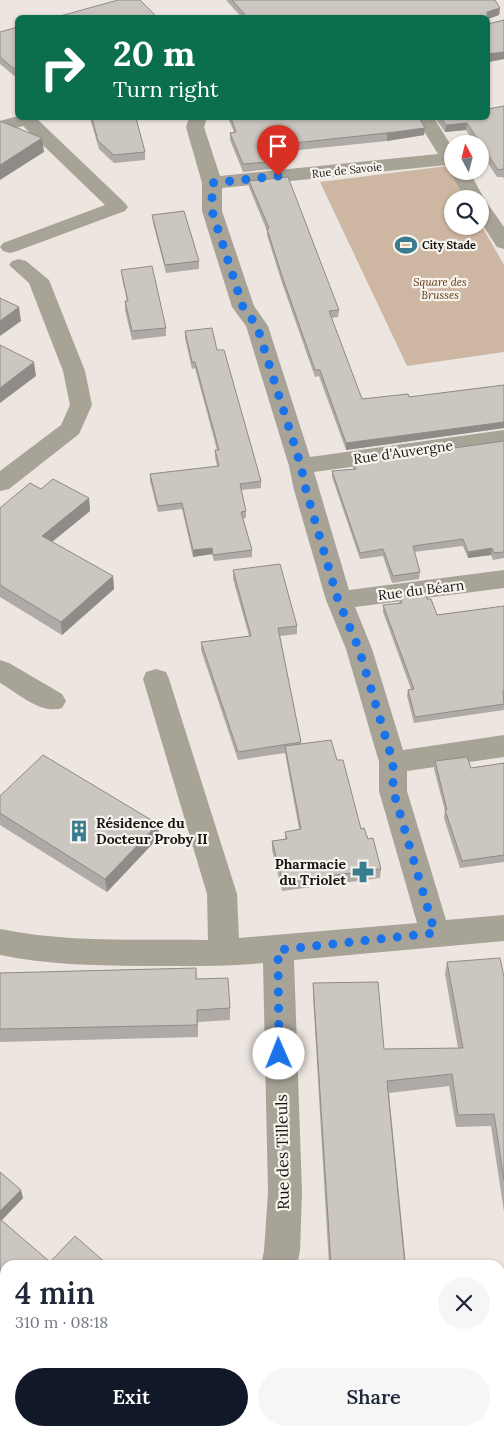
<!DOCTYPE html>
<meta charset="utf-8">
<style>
body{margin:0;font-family:Lora,serif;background:#f6f6f7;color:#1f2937;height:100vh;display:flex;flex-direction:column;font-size:19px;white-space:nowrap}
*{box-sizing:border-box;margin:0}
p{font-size:16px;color:#747a83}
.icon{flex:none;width:28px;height:28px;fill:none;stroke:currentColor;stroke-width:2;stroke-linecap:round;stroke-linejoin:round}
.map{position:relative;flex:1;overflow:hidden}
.side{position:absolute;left:0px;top:1260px;width:505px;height:176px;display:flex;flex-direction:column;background:#fff;border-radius:15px 15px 0 0;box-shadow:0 1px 4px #0004}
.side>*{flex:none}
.guide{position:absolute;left:15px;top:15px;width:475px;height:105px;border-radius:8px;box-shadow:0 1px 4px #0004;background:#0b6e4f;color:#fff;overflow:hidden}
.needle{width:32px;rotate:353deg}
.fabs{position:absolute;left:444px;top:135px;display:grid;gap:10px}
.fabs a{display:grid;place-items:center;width:45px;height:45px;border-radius:50%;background:#fff;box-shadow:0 1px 4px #0004;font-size:25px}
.pin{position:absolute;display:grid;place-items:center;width:42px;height:42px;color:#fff;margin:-51px -21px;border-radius:50% 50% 50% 0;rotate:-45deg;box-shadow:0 0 5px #0007}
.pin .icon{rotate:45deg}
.me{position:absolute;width:55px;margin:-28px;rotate:359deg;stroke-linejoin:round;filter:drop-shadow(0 0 4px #0008)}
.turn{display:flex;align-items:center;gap:18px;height:105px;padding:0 15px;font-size:22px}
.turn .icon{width:65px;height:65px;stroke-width:2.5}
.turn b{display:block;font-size:35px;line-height:42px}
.round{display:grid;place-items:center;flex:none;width:52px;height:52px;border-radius:26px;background:#f6f6f7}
.summary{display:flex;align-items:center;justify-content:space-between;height:85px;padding:0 15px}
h1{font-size:30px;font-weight:600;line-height:38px}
.button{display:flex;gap:10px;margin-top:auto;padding:10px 15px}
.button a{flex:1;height:58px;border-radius:30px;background:#111827;color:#fff;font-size:20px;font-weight:600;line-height:58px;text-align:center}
.button a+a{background:#f6f6f7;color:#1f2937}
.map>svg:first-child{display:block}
.green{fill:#cdb6a2}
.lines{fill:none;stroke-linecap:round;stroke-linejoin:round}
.minor{fill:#a8a397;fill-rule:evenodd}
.wall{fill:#afaaa5}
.shaded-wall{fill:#8f8b86}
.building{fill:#ccc6c0;stroke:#8f8b86}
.route{stroke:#1a73e8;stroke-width:9;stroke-dasharray:0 16.2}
.labels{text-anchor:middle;stroke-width:4.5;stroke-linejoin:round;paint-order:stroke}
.far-street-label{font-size:11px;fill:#191715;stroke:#f9f3ed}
.far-poi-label{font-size:11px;font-weight:bold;fill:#191715;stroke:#f9f3ed;text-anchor:start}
.far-park-label{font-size:11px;font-style:italic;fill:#5b3712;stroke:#f9f3ed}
.street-label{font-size:14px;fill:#191715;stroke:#f9f3ed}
.poi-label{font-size:14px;font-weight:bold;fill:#191715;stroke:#f9f3ed;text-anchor:start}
.near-street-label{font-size:16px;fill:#191715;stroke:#f9f3ed}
</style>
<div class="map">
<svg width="504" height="1436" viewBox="0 0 504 1436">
<rect width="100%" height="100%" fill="#ece5e0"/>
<!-- green -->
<polygon class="green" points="447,166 466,199 452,199 452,226 480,226 480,223 504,265 504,352 407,366 320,182"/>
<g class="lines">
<!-- minor -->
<g class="minor">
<polygon points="18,116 18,118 36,118 125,203 128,207 125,211 17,251 10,253 3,251 0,247 3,243 105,205 23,126 0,133 0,121"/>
<path d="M189,118h18l-3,9 16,49 218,-22 -22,-36h18l18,29v20l-6,-2 -224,23v23l32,95 14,20 42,131 194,-27v16l-190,26 35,118 155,-20v18l-149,19 17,42 31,101 101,-15v22l-97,14v20l39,129 58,-5v26l-210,19 8,232 -2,59 -3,14h-36l3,-14 4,-59 -5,-229c-41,4 -81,3 -122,3 -48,-1 -94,-1 -141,-11v-26c68,14 139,10 208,11l-1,-46 -64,-215 3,-7 10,-3 10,3 3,7 68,215 2,44 178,-15 -38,-132v-29l-33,-113 -20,-49 -32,-110 -5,-24 -43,-140 -14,-19 -30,-96v-28l-16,-56z"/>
<polygon points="452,167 452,171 469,171 485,200 504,227 504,249 497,247 480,221 480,199 466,199 449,171"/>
<polygon points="19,259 26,261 49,280 85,371 92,405 79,434 9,489 0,491 0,471 61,425 70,405 63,371 29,283 9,265 12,261"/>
<path d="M0,660l9,3 53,31 4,7 -4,7c-21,7 -44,-15 -62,-25z"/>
<polygon points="0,1336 5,1338 5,1377 0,1375"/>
<polygon points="63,1431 104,1431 106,1436 65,1436"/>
<polygon points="166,1431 207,1431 205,1436 164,1436"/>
</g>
</g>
<!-- wall -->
<g class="wall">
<polygon points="226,0 495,0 500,8 499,15 488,19 488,24 504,20 504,59 488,62 488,18 242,18"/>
<polygon points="18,27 18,79 0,64 0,32"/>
<polygon points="504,106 504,179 503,177 497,177 480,151 480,144 475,144 466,130 445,132 435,118 488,118"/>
<polygon points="90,118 136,118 145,152 145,160 114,163 99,149"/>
<polygon points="228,118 419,118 425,128 424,135 387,141 279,152 282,161 282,168 243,172 230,140 230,133 234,132"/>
<polygon points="249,181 339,310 338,317 331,318 362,399 409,397 504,385 504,428 346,450 319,376 315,377 282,283 267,235 267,231 249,187"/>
<polygon points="152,215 199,261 199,269 166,273 153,223"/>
<polygon points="121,270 166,328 166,336 132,340 125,310 125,301 127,301 122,278"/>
<polygon points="185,331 217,350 261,481 261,488 241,490 246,511 246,518 243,518 252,550 252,557 214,561 212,554 193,557 182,509 158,512 150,481 150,474 217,466 215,457 215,450 217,450 195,368 192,369 185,338"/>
<polygon points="504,441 504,558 493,560 491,555 468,558 463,546 414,552 420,572 419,579 392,583 383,556 360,559 332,477 332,471 353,469 353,462"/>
<polygon points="41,489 89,498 90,511 52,542 113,576 114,589 62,635 0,597 0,508"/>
<polygon points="233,570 297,626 297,634 280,636 301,744 337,760 361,829 368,839 381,869 380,878 282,891 272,850 272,841 285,839 285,832 299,829 285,753 238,760 201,650 201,642 249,636 233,579"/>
<polygon points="400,597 427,599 437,615 504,606 504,710 414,723 407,696 408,690 411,689 383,612 383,605 399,603"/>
<polygon points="435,761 471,768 504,763 504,862 460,868 444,818 445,811 434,769"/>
<polygon points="0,796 158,824 159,837 107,892 0,825"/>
<polygon points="447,962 504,977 504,1212 491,1126 456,1127 449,1086 389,1093 406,1265 329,1265 313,996 313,983 384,1049 458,1048 445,974"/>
<polygon points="196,968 197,979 230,1008 230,1020 198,1022 198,1037 0,1042 0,973"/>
<polygon points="0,1172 23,1198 1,1221 50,1262 5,1265 5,1300 0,1295"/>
<polygon points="500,1397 504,1397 504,1434 473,1435 472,1431 500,1431"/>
</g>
<!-- shaded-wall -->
<g class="shaded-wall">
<polygon points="500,8 499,15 488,19 487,12"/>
<polygon points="504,52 504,59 488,62 488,54"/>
<polygon points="467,123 466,130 445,132 446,125"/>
<polygon points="425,128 424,135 387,141 387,133"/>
<polygon points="42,138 44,152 0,180 0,165"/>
<polygon points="19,307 21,321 0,336 0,321"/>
<polygon points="34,362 36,376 0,403 0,388"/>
<polygon points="504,422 504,428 346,450 346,443"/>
<polygon points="89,498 90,511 43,549 42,536"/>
<polygon points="212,548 212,554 193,557 193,550"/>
<polygon points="492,548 491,555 468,558 468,552"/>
<polygon points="113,576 114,589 62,635 61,622"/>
<polygon points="158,824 159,837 107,892 105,879"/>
<polygon points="21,1190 23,1198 0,1222 0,1211"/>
</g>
<!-- building -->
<g class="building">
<polygon points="118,0 140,0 158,18 53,18"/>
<polygon points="232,0 495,0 500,8 487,12 487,18 248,18"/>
<polygon points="488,18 488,24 504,20 504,52 488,54"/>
<polygon points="18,27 18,72 0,57 0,32"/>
<polygon points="504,106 504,170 504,169 498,170 467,123 446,125 441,118 488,118 488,109"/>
<polygon points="92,118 136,118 145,152 114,155 98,141"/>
<polygon points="231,118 419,118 425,128 387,133 276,145 282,161 243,164 230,133 236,132"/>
<polygon points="0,121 42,138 0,165"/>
<polygon points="288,177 339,310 329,311 362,399 408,394 409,397 504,385 504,422 346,443 320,370 315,370 282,276 267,229 269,228 249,181"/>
<polygon points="184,211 199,261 165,265 152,215"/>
<polygon points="152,266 166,328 132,331 125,301 128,301 121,270"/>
<polygon points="0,298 19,307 0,321"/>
<polygon points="212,328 217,350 224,350 261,481 240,484 246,511 241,512 252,550 213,555 212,548 193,550 182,503 158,506 150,474 219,466 215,450 219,450 195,362 192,362 185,331"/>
<polygon points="0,345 34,362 0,388"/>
<polygon points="504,441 504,552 494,553 492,548 468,552 463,539 413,546 420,572 393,576 383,549 360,553 332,471 356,469 353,462"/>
<polygon points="53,479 89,498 42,536 113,576 61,622 0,585 0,508 30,483 41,489"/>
<polygon points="280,564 297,626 278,628 301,742 238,752 201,642 251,636 233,570"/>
<polygon points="426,593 427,599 431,599 437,615 504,606 504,691 503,691 504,704 415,717 408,690 414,689 383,605 402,603 400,597"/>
<polygon points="331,740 337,760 343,760 361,829 364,828 368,839 373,838 381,869 283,882 272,841 287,839 285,832 301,829 285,746"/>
<polygon points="43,755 158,824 105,879 0,813 0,796"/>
<polygon points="467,757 471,768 504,763 504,855 462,861 445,810 447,810 435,761"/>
<polygon points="500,958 504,977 504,1180 494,1114 458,1115 452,1074 387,1081 405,1265 331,1265 313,983 378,982 384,1049 463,1048 447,962"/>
<polygon points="196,968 196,979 228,978 230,1008 197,1010 197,1025 0,1029 0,973"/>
<polygon points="0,1172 21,1190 0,1211"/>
<polygon points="0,1219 50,1262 75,1236 108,1265 5,1265 5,1295 0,1290"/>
<polygon points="500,1397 504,1397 504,1425 500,1426"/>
<polygon points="27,1431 36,1431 41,1436 22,1436"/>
<polygon points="320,1431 399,1431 399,1436 321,1436"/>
</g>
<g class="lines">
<!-- route -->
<polyline class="route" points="278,176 212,183 212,211 243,307 257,326 301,466 306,490 338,600 359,649 393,762 393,790 435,933 278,950 279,1054"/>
</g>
<!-- icons -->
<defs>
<g id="stadium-bare" transform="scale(1.725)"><path d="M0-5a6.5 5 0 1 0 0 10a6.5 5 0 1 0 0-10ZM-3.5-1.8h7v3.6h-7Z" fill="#397c8d" stroke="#f9f3ed" stroke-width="2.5" paint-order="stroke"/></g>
<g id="building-bare" transform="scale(1.725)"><path d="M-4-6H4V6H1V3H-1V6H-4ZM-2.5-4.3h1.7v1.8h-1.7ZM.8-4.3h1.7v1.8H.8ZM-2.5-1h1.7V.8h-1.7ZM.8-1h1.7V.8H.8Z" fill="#397c8d" stroke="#f9f3ed" stroke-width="2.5" paint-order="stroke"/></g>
<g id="pharmacy-bare" transform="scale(1.725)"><path d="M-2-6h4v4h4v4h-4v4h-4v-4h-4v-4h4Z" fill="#397c8d" stroke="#f9f3ed" stroke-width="2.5" paint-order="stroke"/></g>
</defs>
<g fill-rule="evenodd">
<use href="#stadium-bare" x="406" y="245"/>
<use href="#building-bare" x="79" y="831"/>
<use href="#pharmacy-bare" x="363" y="872"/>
</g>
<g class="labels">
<!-- far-street labels -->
<g class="far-street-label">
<text transform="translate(347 170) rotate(-6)" y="4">Rue de Savoie</text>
</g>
<!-- far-poi labels -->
<g class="far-poi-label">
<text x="422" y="249">City Stade</text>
</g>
<!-- far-park labels -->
<g class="far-park-label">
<text x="440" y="286">Square des<tspan x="440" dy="13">Brusses</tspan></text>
</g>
<!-- street labels -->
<g class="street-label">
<text transform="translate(403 452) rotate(-8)" y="5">Rue d'Auvergne</text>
<text transform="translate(421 590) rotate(-7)" y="5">Rue du Béarn</text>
</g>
<!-- poi labels -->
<g class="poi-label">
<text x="96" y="828">Résidence du<tspan x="96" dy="16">Docteur Proby II</tspan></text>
<text x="346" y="869" text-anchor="end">Pharmacie<tspan x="346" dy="16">du Triolet</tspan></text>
</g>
<!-- near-street labels -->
<g class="near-street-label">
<text transform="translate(282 1152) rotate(-91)" y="6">Rue des Tilleuls</text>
</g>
</g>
</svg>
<div class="fabs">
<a><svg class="needle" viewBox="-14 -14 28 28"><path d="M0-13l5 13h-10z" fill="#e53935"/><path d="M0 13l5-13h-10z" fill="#747a83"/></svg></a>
<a><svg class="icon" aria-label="search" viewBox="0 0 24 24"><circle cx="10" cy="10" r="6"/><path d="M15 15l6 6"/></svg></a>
</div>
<div class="pin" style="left:278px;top:176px;background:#d93025"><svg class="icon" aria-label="arrive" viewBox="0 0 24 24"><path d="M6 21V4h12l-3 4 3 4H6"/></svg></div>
<svg class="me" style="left:279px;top:1054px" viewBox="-20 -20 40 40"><circle r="19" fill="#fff"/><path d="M0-13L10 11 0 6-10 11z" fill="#1a73e8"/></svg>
<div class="guide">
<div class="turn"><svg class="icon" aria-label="right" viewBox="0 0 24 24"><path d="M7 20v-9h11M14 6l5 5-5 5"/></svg><div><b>20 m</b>Turn right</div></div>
</div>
<section class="side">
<div class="summary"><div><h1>4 min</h1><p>310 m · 08:18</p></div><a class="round"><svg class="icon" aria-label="close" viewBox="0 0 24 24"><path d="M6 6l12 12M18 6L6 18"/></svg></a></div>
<div class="button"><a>Exit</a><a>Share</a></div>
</section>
</div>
